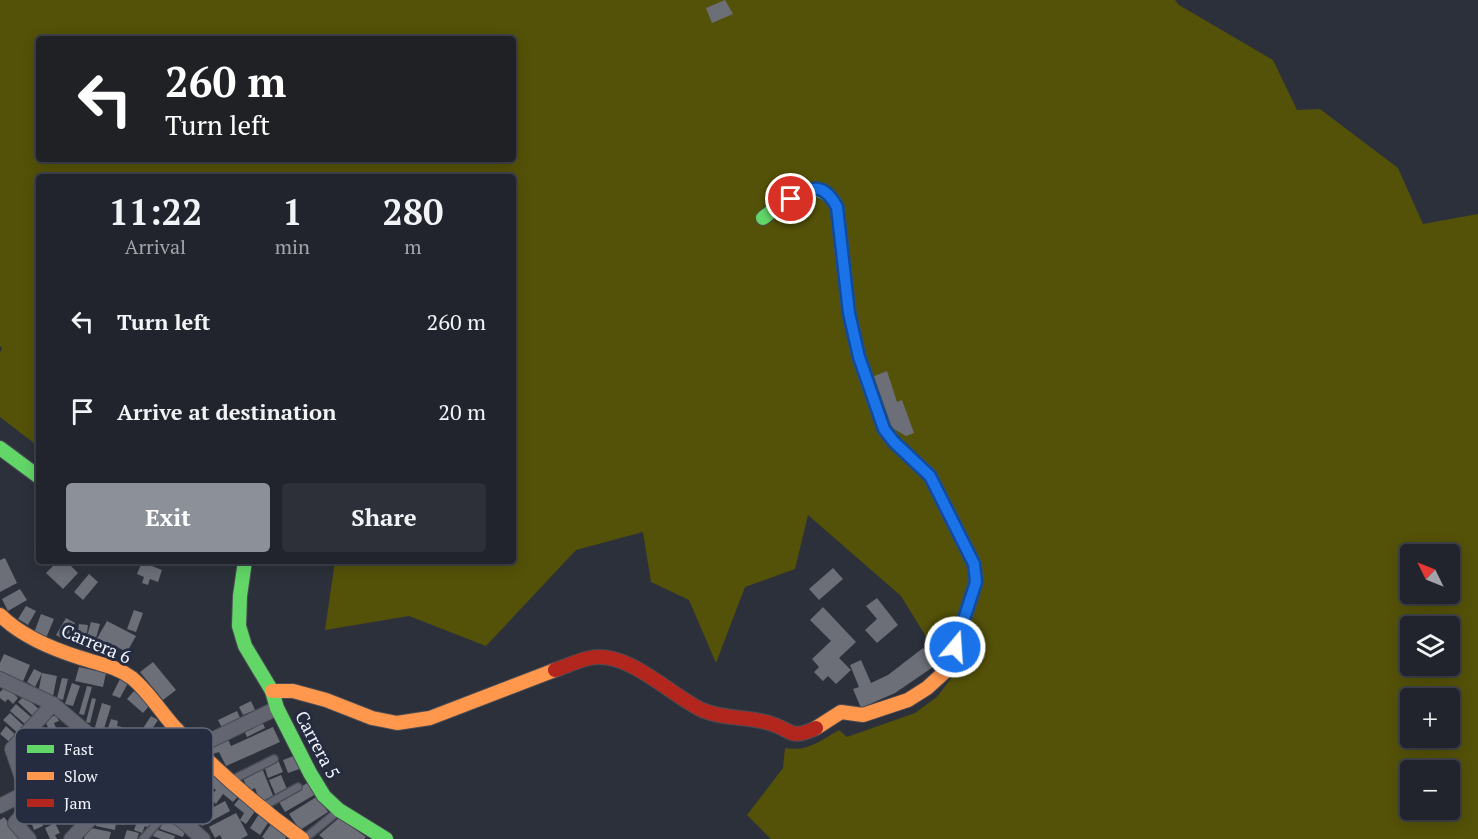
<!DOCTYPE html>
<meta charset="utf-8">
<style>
body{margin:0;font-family:"PT Serif",serif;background:#2d3038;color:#f1f3f6;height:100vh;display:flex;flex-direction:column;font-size:22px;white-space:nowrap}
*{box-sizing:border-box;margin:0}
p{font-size:20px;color:#a2a4a9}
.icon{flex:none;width:33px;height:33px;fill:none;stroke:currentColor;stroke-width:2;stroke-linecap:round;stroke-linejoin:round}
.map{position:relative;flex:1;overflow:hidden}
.drawer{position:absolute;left:36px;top:174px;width:480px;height:390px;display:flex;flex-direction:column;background:#21242c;border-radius:6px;box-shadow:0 3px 15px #0003,0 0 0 2px #3e4148}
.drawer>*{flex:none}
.hud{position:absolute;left:36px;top:36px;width:480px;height:126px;border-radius:6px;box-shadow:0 3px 15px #0003,0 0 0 2px #3e4148;background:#202124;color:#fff;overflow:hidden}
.needle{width:39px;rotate:313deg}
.fabs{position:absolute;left:1400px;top:544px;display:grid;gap:12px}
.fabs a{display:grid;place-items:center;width:60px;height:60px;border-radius:6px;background:#21242c;box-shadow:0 3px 15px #0003,0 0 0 2px #3e4148;font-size:30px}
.pin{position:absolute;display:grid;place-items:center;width:51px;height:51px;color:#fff;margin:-26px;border:3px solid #fff;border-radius:50%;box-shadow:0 2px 6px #0007}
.me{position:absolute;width:66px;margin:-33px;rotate:18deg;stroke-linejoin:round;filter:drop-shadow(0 0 4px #0008)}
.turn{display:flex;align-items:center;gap:21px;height:126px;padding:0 30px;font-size:27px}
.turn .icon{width:78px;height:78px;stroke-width:2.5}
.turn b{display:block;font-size:42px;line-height:51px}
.eta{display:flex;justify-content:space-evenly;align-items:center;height:102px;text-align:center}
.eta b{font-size:36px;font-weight:700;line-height:42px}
.button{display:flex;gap:12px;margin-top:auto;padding:12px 30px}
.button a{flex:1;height:69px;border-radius:6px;background:#8c9099;color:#fff;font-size:24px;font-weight:700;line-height:69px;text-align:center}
.button a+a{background:#2d3038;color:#f1f3f6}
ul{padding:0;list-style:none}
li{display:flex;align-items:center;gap:18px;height:90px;padding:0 30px}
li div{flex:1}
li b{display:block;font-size:22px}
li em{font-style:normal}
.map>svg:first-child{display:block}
.green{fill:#545208;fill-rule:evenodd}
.building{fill:#6c6f78}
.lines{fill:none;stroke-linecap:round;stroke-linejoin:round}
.lane-casing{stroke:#494c54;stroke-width:10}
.street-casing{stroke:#494c54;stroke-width:16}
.fast-casing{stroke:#494c54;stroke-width:16}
.slow-casing{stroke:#494c54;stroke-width:16}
.jam-casing{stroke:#494c54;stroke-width:16}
.lane{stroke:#636671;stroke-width:7}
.street{stroke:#636671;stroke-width:14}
.fast{stroke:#63d668;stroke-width:14}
.slow{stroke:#ff974d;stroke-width:14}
.jam{stroke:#b3261e;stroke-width:14}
.route-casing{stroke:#114b97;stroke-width:15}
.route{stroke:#1a73e8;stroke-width:10}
.labels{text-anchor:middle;stroke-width:6;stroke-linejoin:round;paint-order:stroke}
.street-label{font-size:18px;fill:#f2f5fd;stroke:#262c40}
.key{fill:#262c40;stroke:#636879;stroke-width:1.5}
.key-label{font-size:16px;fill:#f2f5fd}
</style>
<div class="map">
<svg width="1478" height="839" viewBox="0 0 1478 839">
<rect width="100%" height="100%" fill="#2c303a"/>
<!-- green -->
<path class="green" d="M0,0h1175l4,5 94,55 24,50 23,-1 78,59 25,56 55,-10v625h-707l-24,-24 36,-47 2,-20c23,4 35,-7 54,-18l8,7 68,-24 22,-16 18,-24 25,-90 -1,-20 -45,-91 -38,-34 -8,-12 -24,-71 -10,-43 -12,-107c-2,-4 -4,-9 -7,-12 -21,-25 -56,7 -75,21l-2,6 6,3c10,-7 20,-13 30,-20 17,-11 27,-16 39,6l11,105 11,45 25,73 10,12 37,35 42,85 2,18 -25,87 -45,-73 -93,-81 -13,54 -50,18 -29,76 -27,-63 -38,-18 -8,-50 -67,18 -90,96 -77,-30 -84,14 10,-69h178v-384h-474v270l-39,-30v-64l2,-5 -2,-2zM39,39h474v120h-474zM1410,555h39v39h-39zM1410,627h39v39h-39zM1410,699h39v39h-39zM1410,771h39v39h-39z"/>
<!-- building -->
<g class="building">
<polygon points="725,0 733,14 712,23 706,8"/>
<polygon points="887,371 897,402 902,400 914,433 906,436 892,428 872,377"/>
<polygon points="5,558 17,583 0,592 0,560"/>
<polygon points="58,561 66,561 78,573 63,589 46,573"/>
<polygon points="142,562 162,570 158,582 150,579 148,585 142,583 144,577 137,574"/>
<polygon points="833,568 843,579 819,600 809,589"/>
<polygon points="89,574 98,582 83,600 74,592"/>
<polygon points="20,589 27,600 8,611 2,599"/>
<polygon points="877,598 898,625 877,643 865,630 877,619 866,606"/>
<polygon points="26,606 36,611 28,625 18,619"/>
<polygon points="823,607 856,642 839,658 851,670 836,684 828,676 823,681 814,672 819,667 812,659 831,641 810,620"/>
<polygon points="134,610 143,613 136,632 127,629"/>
<polygon points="41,614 54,619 46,638 34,633"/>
<polygon points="66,618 75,623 65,640 56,635"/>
<polygon points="107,621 136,636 127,652 107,642 104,648 95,642"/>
<polygon points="91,622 100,624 95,642 77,639 79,624 88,625 86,640"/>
<polygon points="923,648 936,665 895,693 861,708 853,689 859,687 850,665 861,660 871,683 888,675"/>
<polygon points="4,654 30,665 21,686 0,677 0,663"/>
<polygon points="153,662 176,690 163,700 140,672"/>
<polygon points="79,667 106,673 103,687 75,681"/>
<polygon points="34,669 42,673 57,676 53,696 38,693 42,673 35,687 27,682"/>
<polygon points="121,677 129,681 120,698 112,695"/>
<polygon points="62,678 68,679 63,700 57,698"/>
<polygon points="72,683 80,686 73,706 65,704"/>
<polygon points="6,686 18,698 13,704 8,699 5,702 0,698 0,692"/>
<polygon points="87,686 92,687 84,715 79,714"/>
<polygon points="134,691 150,705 143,713 127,699"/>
<polygon points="24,696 40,710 34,717 18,702"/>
<polygon points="92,698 96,699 90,723 86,722"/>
<polygon points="251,701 255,710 243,715 239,707"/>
<polygon points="102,703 111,706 103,732 95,727"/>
<polygon points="16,704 32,718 26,725 10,711"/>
<polygon points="237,711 241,720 222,728 218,720"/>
<polygon points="10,713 25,727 19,734 3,720"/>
<polygon points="56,715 59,721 54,723 57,730 50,733 45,720"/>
<polygon points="151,716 158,720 144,741 138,736"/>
<polygon points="260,717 265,728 247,737 242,726"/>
<polygon points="111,719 118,721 117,726 122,727 117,745 115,745 113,741 109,739 110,735 106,734"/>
<polygon points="6,726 18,737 12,744 0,734"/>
<polygon points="273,727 280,742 226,766 219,752 213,754 207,742 225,733 231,746"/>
<polygon points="299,754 305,767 288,773 283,760"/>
<polygon points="278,760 283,772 268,778 264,765"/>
<polygon points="262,768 274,798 261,804 255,788 248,791 242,775"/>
<polygon points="216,774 241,793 233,802 223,794 216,804 209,798 216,790 208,784"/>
<polygon points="281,775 287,789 275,794 269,780"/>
<polygon points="309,782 316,794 285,812 278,800"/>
<polygon points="243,794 258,807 246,824 240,820 248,835 241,839 222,839 220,835 215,838 209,827 236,813 240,820 244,813 234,805"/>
<polygon points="318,796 328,812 300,830 289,814"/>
<polygon points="225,801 230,811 202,826 197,816"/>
<polygon points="37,808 43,826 34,830 29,816 32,815 31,810"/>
<polygon points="142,808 158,813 156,818 147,816 154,819 152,824 143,820 150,824 149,828 145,826 142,833 134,830"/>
<polygon points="261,811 272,817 260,835 250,828"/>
<polygon points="103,816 125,821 124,825 116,823 115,830 96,826 97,820 101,821"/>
<polygon points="4,817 21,839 0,839 0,820"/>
<polygon points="339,818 366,837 364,839 324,839 319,835"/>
<polygon points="162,821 186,829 183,837 160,829"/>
<polygon points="273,821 289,832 285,839 265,839 262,837"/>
<polygon points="55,823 60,833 55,835 57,839 50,839 45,828"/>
<polygon points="86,827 111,832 109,839 84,839"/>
<polygon points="155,829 175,836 174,839 161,839 153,836"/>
<polygon points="127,830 139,833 137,839 124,839"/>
</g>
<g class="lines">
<!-- lane casing -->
<g class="lane-casing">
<g id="lane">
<polyline points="232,780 274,759"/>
<polyline points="262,807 298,787"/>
<polyline points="143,839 169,810"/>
<polyline points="304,839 337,812"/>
</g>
</g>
<!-- street casing -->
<g class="street-casing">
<g id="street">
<polyline points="0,679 53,704 92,737 131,776 203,839"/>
<polyline points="195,748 277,708"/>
<polyline points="31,804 12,749 53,704"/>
<polyline points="0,806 27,792"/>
<polyline points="29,839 15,823 92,737"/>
<polyline points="71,839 177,729"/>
</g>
</g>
<!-- fast casing -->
<g class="fast-casing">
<g id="fast">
<path d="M763,218c21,-16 56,-48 74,-11l12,106 10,44 25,72 10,13 33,31"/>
<polyline points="0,448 39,477"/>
<polyline points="245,561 240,596 239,626 245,646 272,691 277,708 310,773 324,796 339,810 386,839"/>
</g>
</g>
<!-- slow casing -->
<g class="slow-casing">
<g id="slow">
<path d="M0,615c21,21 52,34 81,43 18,6 35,8 51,20 19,16 31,38 48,55 38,39 78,74 122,106"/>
<polyline points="272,691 293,691 326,700 372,718 397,723 430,718 555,670"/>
<polyline points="816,728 841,712 863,715 908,700 927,688 948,669 976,582 974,564 930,476 927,473"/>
</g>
</g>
<!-- jam casing -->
<g class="jam-casing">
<path id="jam" d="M555,670c12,-4 24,-10 35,-12 38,-8 80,37 112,52 24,10 44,6 67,13 23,6 20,18 47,5"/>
</g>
<!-- lane -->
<use href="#lane" class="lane"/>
<!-- street -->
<use href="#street" class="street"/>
<!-- fast -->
<use href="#fast" class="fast"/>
<!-- slow -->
<use href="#slow" class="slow"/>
<!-- jam -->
<use href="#jam" class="jam"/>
</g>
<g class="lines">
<!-- route casing -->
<g class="route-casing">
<path id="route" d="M791,199c21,-14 33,-16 46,8l12,106 10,44 25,72 10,13 36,34 44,88 2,18 -21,65"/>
</g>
<!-- route -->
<use href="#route" class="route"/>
</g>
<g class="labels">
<!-- street labels -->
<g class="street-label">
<text transform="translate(96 644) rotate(23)" y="6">Carrera 6</text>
<text transform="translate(317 745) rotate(62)" y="6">Carrera 5</text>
</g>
</g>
<!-- legend -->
<rect x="15" y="728" width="198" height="96" rx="9" class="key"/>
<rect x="27" y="745" width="27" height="8" fill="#63d668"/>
<rect x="27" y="772" width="27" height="8" fill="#ff974d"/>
<rect x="27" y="799" width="27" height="8" fill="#b3261e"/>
<g class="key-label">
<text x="64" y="755">Fast</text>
<text x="64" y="782">Slow</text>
<text x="64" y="809">Jam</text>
</g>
</svg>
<div class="fabs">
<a><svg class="needle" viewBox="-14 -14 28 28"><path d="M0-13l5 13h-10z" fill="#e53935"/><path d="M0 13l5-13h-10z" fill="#a2a4a9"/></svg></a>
<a><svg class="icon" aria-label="layers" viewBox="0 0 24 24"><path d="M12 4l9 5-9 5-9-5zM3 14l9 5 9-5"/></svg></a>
<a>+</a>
<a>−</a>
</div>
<div class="pin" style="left:791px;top:199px;background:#d93025"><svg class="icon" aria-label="arrive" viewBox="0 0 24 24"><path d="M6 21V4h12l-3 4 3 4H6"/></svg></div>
<svg class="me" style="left:955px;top:647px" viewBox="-20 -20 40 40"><circle r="17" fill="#1a73e8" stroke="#fff" stroke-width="3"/><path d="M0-11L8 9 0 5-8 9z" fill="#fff"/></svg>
<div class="hud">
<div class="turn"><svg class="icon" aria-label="left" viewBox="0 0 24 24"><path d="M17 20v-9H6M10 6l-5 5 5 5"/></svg><div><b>260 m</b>Turn left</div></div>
</div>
<section class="drawer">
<div class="eta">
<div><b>11:22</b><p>Arrival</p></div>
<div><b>1</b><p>min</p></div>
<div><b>280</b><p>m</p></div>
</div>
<ul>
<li><svg class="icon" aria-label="left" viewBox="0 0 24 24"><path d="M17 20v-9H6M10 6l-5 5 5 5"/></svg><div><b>Turn left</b></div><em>260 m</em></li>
<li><svg class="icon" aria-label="arrive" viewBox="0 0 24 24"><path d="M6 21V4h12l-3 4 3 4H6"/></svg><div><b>Arrive at destination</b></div><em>20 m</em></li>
</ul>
<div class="button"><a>Exit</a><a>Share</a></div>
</section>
</div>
